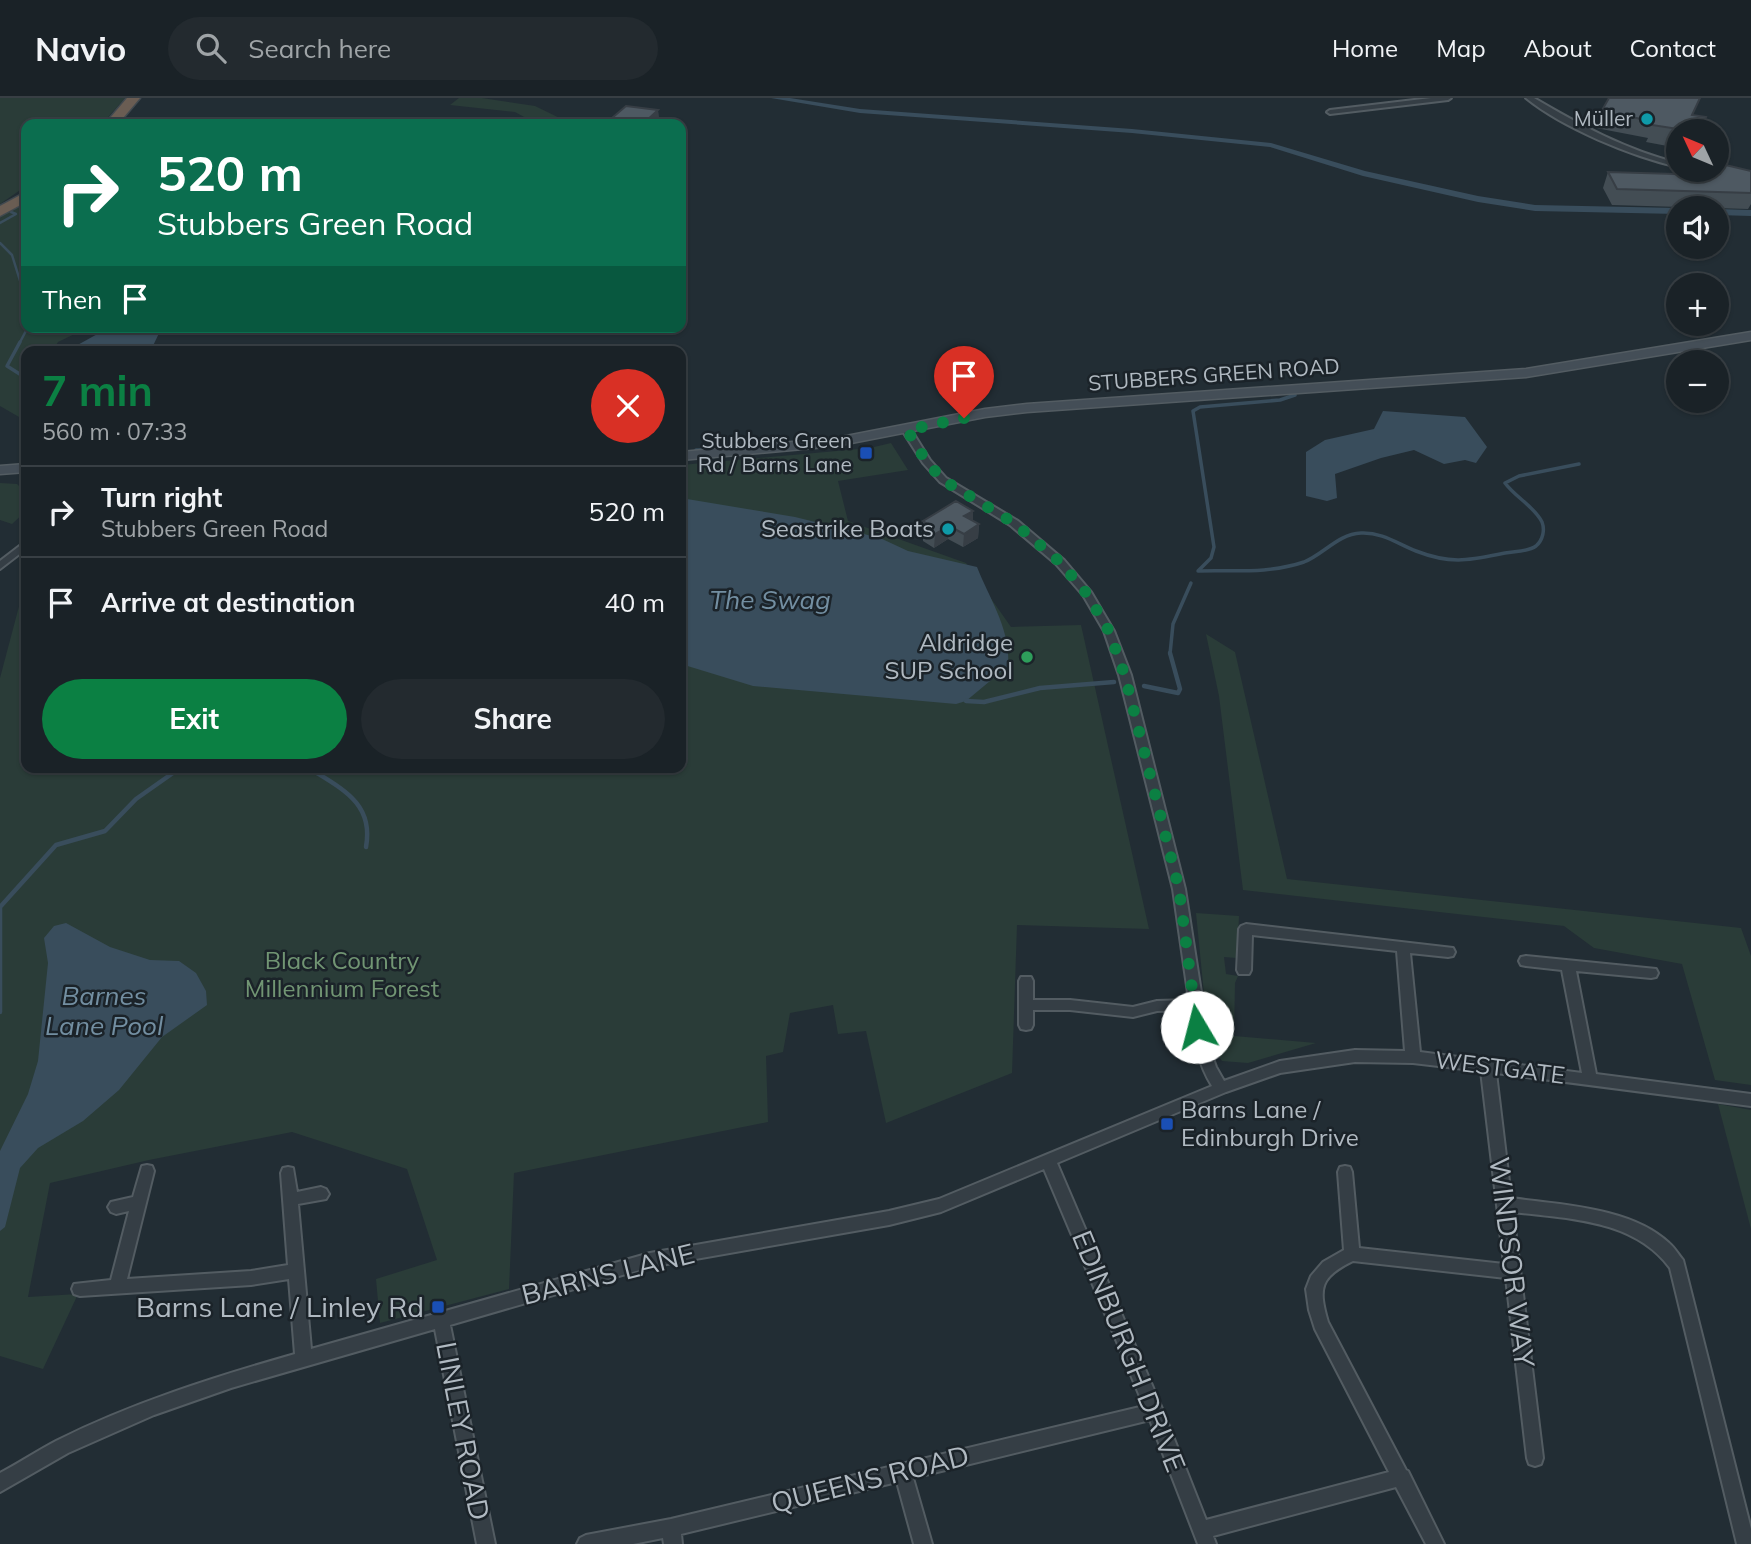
<!DOCTYPE html>
<meta charset="utf-8">
<style>
body{margin:0;font-family:Mulish,sans-serif;background:#232a2f;color:#f1f3f6;height:100vh;display:flex;flex-direction:column;font-size:26px;white-space:nowrap}
*{box-sizing:border-box;margin:0}
p{font-size:23px;color:#9fa4a7}
.icon{flex:none;width:38px;height:38px;fill:none;stroke:currentColor;stroke-width:2;stroke-linecap:round;stroke-linejoin:round}
.map{position:relative;flex:1;overflow:hidden}
.side{position:absolute;left:21px;top:248px;width:665px;height:427px;display:flex;flex-direction:column;background:#1a2227;border-radius:14px;box-shadow:0 2px 5px #0004,0 0 0 2px #383f44}
.side>*{flex:none}
.hud{position:absolute;left:21px;top:21px;width:665px;height:214px;border-radius:14px;box-shadow:0 2px 5px #0004,0 0 0 2px #383f44;background:#0b6e4f;color:#fff;overflow:hidden}
.needle{width:46px;rotate:314deg}
.tools{position:absolute;left:1666px;top:21px;display:grid;gap:14px}
.tools a{display:grid;place-items:center;width:63px;height:63px;border-radius:50%;background:#1a2227;box-shadow:0 2px 5px #0004,0 0 0 2px #383f44;font-size:35px}
.pin{position:absolute;display:grid;place-items:center;width:60px;height:60px;color:#fff;margin:-72px -30px;border-radius:50% 50% 50% 0;rotate:-45deg;box-shadow:0 0 7px #0007}
.pin .icon{rotate:45deg}
.me{position:absolute;width:77px;margin:-38px;rotate:352deg;stroke-linejoin:round;filter:drop-shadow(0 0 5px #0008)}
.turn{display:flex;align-items:center;gap:24px;height:147px;padding:0 21px;font-size:32px}
.turn .icon{width:91px;height:91px;stroke-width:2.5}
.turn b{display:block;font-size:49px;line-height:60px}
.then{display:flex;align-items:center;height:66px;padding:0 21px;background:#0003;gap:14px;font-size:26px}
.round{display:grid;place-items:center;flex:none;width:74px;height:74px;border-radius:37px;background:#232a2f}
.head{display:flex;align-items:center;justify-content:space-between;height:119px;padding:0 21px}
h1{font-size:42px;font-weight:700;line-height:52px;color:#0b8043}
.action{display:flex;gap:14px;margin-top:auto;padding:14px 21px}
.action a{flex:1;height:80px;border-radius:42px;background:#0b8043;color:#fff;font-size:28px;font-weight:700;line-height:80px;text-align:center}
.action a+a{background:#232a2f;color:#f1f3f6}
ul{padding:0;list-style:none}
li{display:flex;align-items:center;gap:21px;height:91px;padding:0 21px;border-top:2px solid #383f44}
li div{flex:1}
li b{display:block;font-size:26px}
li em{font-style:normal}
header{display:flex;align-items:center;gap:42px;box-sizing:border-box;height:98px;padding:0 35px;background:#1a2227;border-bottom:2px solid #383f44}
header strong{font-size:33px}
nav{display:flex;gap:38px;margin-inline-start:auto;font-size:24px}
.search{width:490px;height:63px;background:#232a2f;display:flex;align-items:center;gap:18px;box-sizing:border-box;padding:0 24px;border-radius:38px;color:#9fa4a7;font-size:26px}
.map>svg:first-child{display:block}
.green{fill:#2a3c38}
.water{fill:#394d5c}
.lines{fill:none;stroke-linecap:round;stroke-linejoin:round}
.stream-far2{stroke:#394d5c;stroke-width:2.5}
.stream-far1{stroke:#394d5c;stroke-width:3.5}
.stream{stroke:#394d5c;stroke-width:4.5}
.canal{fill:#394d5c;fill-rule:evenodd}
.street-casing{stroke:#535c62;stroke-width:4}
.secondary-casing{stroke:#535c62;stroke-width:3}
.highway-casing{stroke:#40494f;stroke-width:3}
.street{fill:#353e45;fill-rule:evenodd}
.secondary{fill:#444e57;fill-rule:evenodd}
.highway{fill:#6a5d53;fill-rule:evenodd}
.wall{fill:#434d54}
.shaded-wall{fill:#373e45}
.building{fill:#4e5962;stroke:#373e45;stroke-width:2}
.route{stroke:#0b8043;stroke-width:12;stroke-dasharray:0 21.6}
.culture-dot{fill:#0f9aa8;stroke:#1b2329;stroke-width:2.5}
.transit-dot{fill:#1a4fb4;stroke:#1b2329;stroke-width:2.5}
.leisure-dot{fill:#2e9e5b;stroke:#1b2329;stroke-width:2.5}
.labels{text-anchor:middle;stroke-width:5;stroke-linejoin:round;paint-order:stroke}
.far-poi-label{font-size:21px;fill:#b0b9c1;stroke:#1b2329;text-anchor:end}
.far-street-label{font-size:21px;fill:#b0b9c1;stroke:#1b2329}
.poi-label{font-size:24px;fill:#b0b9c1;stroke:#1b2329;text-anchor:end}
.park-label{font-size:24px;fill:#719573;stroke:#1b2329}
.street-label{font-size:24px;fill:#b0b9c1;stroke:#1b2329}
.water-label{font-size:26px;font-style:italic;fill:#738fa2;stroke:#1b2329}
.near-street-label{font-size:28px;fill:#b0b9c1;stroke:#1b2329}
.near-poi-label{font-size:28px;fill:#b0b9c1;stroke:#1b2329;text-anchor:end}
</style>
<header>
<strong>Navio</strong>
<div class="search"><svg class="icon" aria-label="search" viewBox="0 0 24 24"><circle cx="10" cy="10" r="6"/><path d="M15 15l6 6"/></svg>Search here</div>
<nav><a>Home</a><a>Map</a><a>About</a><a>Contact</a></nav>
</header>
<div class="map">
<svg width="1751" height="1446" viewBox="0 0 1751 1446">
<rect width="100%" height="100%" fill="#222d34"/>
<!-- green -->
<g class="green">
<polygon points="0,0 125,0 102,26 26,26 26,88 0,106"/>
<polygon points="459,0 482,0 535,8 572,26 537,26 515,14 450,7"/>
<polygon points="26,103 26,229 89,229 58,244 52,254 26,254 26,323 0,308 0,118"/>
<polygon points="891,345 908,372 838,383 848,423 966,465 1011,529 1081,527 1149,831 1017,827 1012,975 886,1025 866,933 838,936 833,907 790,915 783,954 766,958 768,1024 514,1075 509,1191 380,1225 376,1181 437,1162 407,1071 292,1034 149,1062 50,1085 28,1199 78,1196 43,1271 0,1258 0,580 26,482 26,670 681,670 681,367 870,350"/>
<polygon points="0,385 17,386 26,395 26,413 12,426 0,422"/>
<polygon points="1206,536 1235,554 1287,781 1741,830 1751,858 1751,987 1715,982 1682,866 1594,850 1564,828 1243,792 1219,598"/>
<polygon points="1196,815 1239,818 1237,860 1224,859 1226,876 1238,878 1235,885 1234,938 1316,945 1248,965 1222,963 1209,946"/>
<polygon points="1718,1006 1751,1012 1751,1131"/>
</g>
<!-- water -->
<g class="water">
<polygon points="110,229 162,229 150,254 65,254"/>
<polygon points="1383,313 1465,319 1487,349 1476,365 1465,362 1444,366 1414,352 1381,360 1335,376 1337,400 1327,403 1306,398 1306,354 1325,342 1374,331"/>
<path d="M681,400l114,19 85,21 28,13 69,16c13,33 34,63 31,99l-42,35 -10,3 -203,-18 -72,-22z"/>
<polygon points="66,825 110,849 150,862 179,863 196,875 206,893 207,907 162,939 119,992 83,1023 38,1050 20,1070 5,1129 0,1133 0,1053 28,996 38,963 48,865 44,840 54,828"/>
</g>
<g class="lines">
<!-- stream-far2 -->
<g class="stream-far2">
<polyline points="0,125 16,116 11,114"/>
<polyline points="0,145 12,157 26,202"/>
<polyline points="19,246 28,229"/>
</g>
<!-- stream-far1 -->
<g class="stream-far1">
<polyline points="20,244 7,268 26,280"/>
<polyline points="696,352 708,352"/>
<polyline points="1199,472 1211,460 1214,449 1193,313 1200,309 1280,302 1295,297"/>
<path d="M1198,473c37,-1 70,3 106,-9 20,-8 34,-28 57,-29 21,-1 37,11 55,18 36,14 54,9 89,2 10,-2 23,-1 31,-7 7,-6 9,-16 6,-24 -8,-16 -27,-25 -37,-39l14,-7 60,-12"/>
<polyline points="1170,556 1173,526 1191,485"/>
</g>
<!-- stream -->
<g class="stream">
<polyline points="1144,588 1178,595 1180,591 1170,555"/>
<polyline points="966,603 984,604 1040,590 1114,584"/>
<path d="M309,670c33,21 65,35 57,79"/>
<polyline points="0,914 0,809 56,747 105,733 136,701 180,670"/>
</g>
<!-- canal -->
<g class="canal">
<polygon points="771,0 790,0 860,11 1132,31 1271,45 1365,73 1478,98 1535,107 1678,110 1678,116 1535,113 1478,104 1363,78 1270,49 1132,35 860,15"/>
<polygon points="1717,111 1751,112 1751,118 1717,117"/>
</g>
<!-- street casing -->
<g class="street-casing">
<g id="street">
<polygon points="1431,0 1451,0 1448,2 1330,16 1327,14 1330,12"/>
<path d="M1526,0h8c46,27 92,52 144,65v4c-47,-11 -115,-39 -152,-69z"/>
<path d="M907,329l3,1 20,32 16,18 72,43 46,39 27,32 23,39 17,44 54,214 25,161 6,17 8,14 56,-20 75,-11 50,1 -8,-100 -145,-16 -1,35 -2,4h-10l-2,-4 2,-41 2,-3 5,-2 207,24 2,4 -2,4 -5,1 -38,-4 10,99 162,21 -20,-103 -36,-4 -5,-1 -2,-4 2,-4 5,-1 130,13 2,4 -2,4 -5,1 -75,-7 20,103 155,20v12l-255,-33 15,125c49,7 120,9 158,45 5,4 9,11 14,17l68,269v15h-14l-67,-276c-36,-49 -102,-49 -157,-56l30,246 -2,6 -6,2 -6,-2 -2,-6 -21,-180 -153,-17c-33,16 -35,27 -25,61l78,148 2,1 36,73h-18l-30,-57 -183,49 3,8h-18l-48,-124 -237,58 19,66h-18l-17,-62 -216,52 1,10h-18l-1,-6 -30,6h-56l3,-6 6,-3 85,-16 473,-113 -100,-237 -103,43 -52,13 -239,42 -200,58 45,219h-18l-42,-215 -204,59 -77,27 -86,38 -68,39v-19c19,-10 37,-22 56,-32 76,-38 158,-64 239,-87l-6,-75 -38,6 -171,11 -6,-2 -2,-5 2,-5 37,-4 18,-69 -13,3 -5,-2 -3,-5 3,-5 22,-5 9,-31 5,-1 5,1 2,5 -27,108 124,-8 37,-6 -7,-92 2,-5 5,-1 5,1 4,24 24,-5 5,2 3,5 -3,5 -28,5 13,145 339,-96 239,-42 50,-12 273,-113c-15,-24 -18,-48 -22,-76l-33,1 -24,6 -63,-7h-37v15l-2,4 -5,1 -5,-1 -2,-4v-44l2,-4h10l2,4v19h37l63,7 24,-6 32,-1 -16,-111 -54,-214 -15,-44 -21,-36 -27,-31 -46,-39 -70,-43 -17,-19 -21,-33zM1355,964l58,1 68,8 23,193 -145,-16 -7,-76 -2,-5 -5,-1 -5,1 -2,5 6,78 -21,12 -12,14 -5,13 3,21 6,19 74,143 -183,48 -43,-109 -106,-248 169,-71 54,-19z"/>
<polygon points="26,443 26,451 0,471 0,463"/>
</g>
</g>
<!-- secondary casing -->
<g class="secondary-casing">
<g id="secondary">
<polygon points="1751,234 1751,242 1526,279 1027,314 985,319 836,348 681,362 681,354 836,340 985,311 1027,306 1526,271"/>
<polygon points="26,366 26,374 0,376 0,368"/>
</g>
</g>
<!-- highway casing -->
<g class="highway-casing">
<g id="highway">
<polygon points="127,0 140,0 118,26 105,26"/>
<polygon points="26,94 26,104 0,118 0,108"/>
</g>
</g>
<!-- street -->
<use href="#street" class="street"/>
<!-- secondary -->
<use href="#secondary" class="secondary"/>
<!-- highway -->
<use href="#highway" class="highway"/>
</g>
<!-- wall -->
<g class="wall">
<polygon points="658,12 659,25 658,26 613,26 612,20"/>
<polygon points="1601,14 1694,17 1706,19 1701,33 1678,33 1678,50 1646,44 1648,40 1596,30"/>
<polygon points="1751,73 1751,106 1748,111 1612,107 1603,90 1608,74 1676,76"/>
<polygon points="923,423 973,423 979,426 978,440 963,449 948,441 934,450 923,443"/>
</g>
<!-- shaded-wall -->
<g class="shaded-wall">
<polygon points="658,12 659,25 658,26 645,26 645,24"/>
<polygon points="973,413 973,426 964,418"/>
<polygon points="979,426 978,440 963,449 964,436"/>
<polygon points="949,428 948,441 934,450 935,436"/>
</g>
<!-- building -->
<g class="building">
<polygon points="1609,0 1700,0 1692,17 1706,19 1701,30 1693,28 1691,33 1652,27 1654,23 1601,14"/>
<polygon points="626,8 658,12 645,24 612,20"/>
<polygon points="1717,65 1751,73 1751,95 1617,91 1608,74 1676,76 1679,72 1717,72"/>
<polygon points="956,403 973,413 964,418 979,426 964,436 949,428 935,436 923,430 929,427 923,423"/>
</g>
<g class="lines">
<!-- route -->
<polyline class="route" points="964,320 907,332 926,363 943,382 1014,425 1060,464 1087,496 1109,533 1125,578 1179,791 1197,929"/>
</g>
<!-- markers -->
<g class="culture-dot">
<circle cx="1647" cy="21" r="7"/>
<circle cx="948" cy="431" r="7"/>
</g>
<g class="transit-dot">
<rect x="859" y="348" width="14" height="14" rx="3.5"/>
<rect x="1160" y="1019" width="14" height="14" rx="3.5"/>
<rect x="431" y="1202" width="14" height="14" rx="3.5"/>
</g>
<circle class="leisure-dot" cx="1027" cy="559" r="7"/>
<g class="labels">
<!-- far-poi labels -->
<g class="far-poi-label">
<text x="1633" y="28">Müller</text>
<text x="852" y="350">Stubbers Green<tspan x="852" dy="24">Rd / Barns Lane</tspan></text>
</g>
<!-- far-street labels -->
<g class="far-street-label">
<text transform="translate(1214 277) rotate(-4)" y="7">STUBBERS GREEN ROAD</text>
</g>
<!-- poi labels -->
<g class="poi-label">
<text x="934" y="439">Seastrike Boats</text>
<text x="1013" y="553">Aldridge<tspan x="1013" dy="28">SUP School</tspan></text>
<text x="1181" y="1020" text-anchor="start">Barns Lane /<tspan x="1181" dy="28">Edinburgh Drive</tspan></text>
</g>
<!-- park labels -->
<g class="park-label">
<text x="342" y="871">Black Country<tspan x="342" dy="28">Millennium Forest</tspan></text>
</g>
<!-- street labels -->
<g class="street-label">
<text transform="translate(1500 970) rotate(7)" y="8">WESTGATE</text>
</g>
<!-- water labels -->
<g class="water-label">
<text x="770" y="511">The Swag</text>
<text x="104" y="907">Barnes<tspan x="104" dy="30">Lane Pool</tspan></text>
</g>
<!-- near-street labels -->
<g class="near-street-label">
<text transform="translate(1512 1164) rotate(83)" y="10">WINDSOR WAY</text>
<text transform="translate(608 1176) rotate(-14)" y="10">BARNS LANE</text>
<text transform="translate(1129 1253) rotate(68)" y="10">EDINBURGH DRIVE</text>
<text transform="translate(463 1333) rotate(79)" y="10">LINLEY ROAD</text>
<text transform="translate(870 1381) rotate(-14)" y="10">QUEENS ROAD</text>
</g>
<!-- near-poi labels -->
<g class="near-poi-label">
<text x="424" y="1219">Barns Lane / Linley Rd</text>
</g>
</g>
</svg>
<div class="tools">
<a><svg class="needle" viewBox="-14 -14 28 28"><path d="M0-13l5 13h-10z" fill="#e53935"/><path d="M0 13l5-13h-10z" fill="#9fa4a7"/></svg></a>
<a><svg class="icon" aria-label="sound" viewBox="0 0 24 24"><path d="M4 9h4l5-4v14l-5-4H4zM17 9q2 3 0 6"/></svg></a>
<a>+</a>
<a>−</a>
</div>
<div class="pin" style="left:964px;top:320px;background:#d93025"><svg class="icon" aria-label="arrive" viewBox="0 0 24 24"><path d="M6 21V4h12l-3 4 3 4H6"/></svg></div>
<svg class="me" style="left:1197px;top:929px" viewBox="-20 -20 40 40"><circle r="19" fill="#fff"/><path d="M0-13L10 11 0 6-10 11z" fill="#0b8043"/></svg>
<div class="hud">
<div class="turn"><svg class="icon" aria-label="right" viewBox="0 0 24 24"><path d="M7 20v-9h11M14 6l5 5-5 5"/></svg><div><b>520 m</b>Stubbers Green Road</div></div>
<div class="then">Then<svg class="icon" aria-label="arrive" viewBox="0 0 24 24"><path d="M6 21V4h12l-3 4 3 4H6"/></svg></div>
</div>
<section class="side">
<div class="head"><div><h1>7 min</h1><p>560 m · 07:33</p></div><a class="round" style="background:#d93025;color:#fff"><svg class="icon" aria-label="close" viewBox="0 0 24 24"><path d="M6 6l12 12M18 6L6 18"/></svg></a></div>
<ul>
<li><svg class="icon" aria-label="right" viewBox="0 0 24 24"><path d="M7 20v-9h11M14 6l5 5-5 5"/></svg><div><b>Turn right</b><p>Stubbers Green Road</p></div><em>520 m</em></li>
<li><svg class="icon" aria-label="arrive" viewBox="0 0 24 24"><path d="M6 21V4h12l-3 4 3 4H6"/></svg><div><b>Arrive at destination</b></div><em>40 m</em></li>
</ul>
<div class="action"><a>Exit</a><a>Share</a></div>
</section>
</div>
